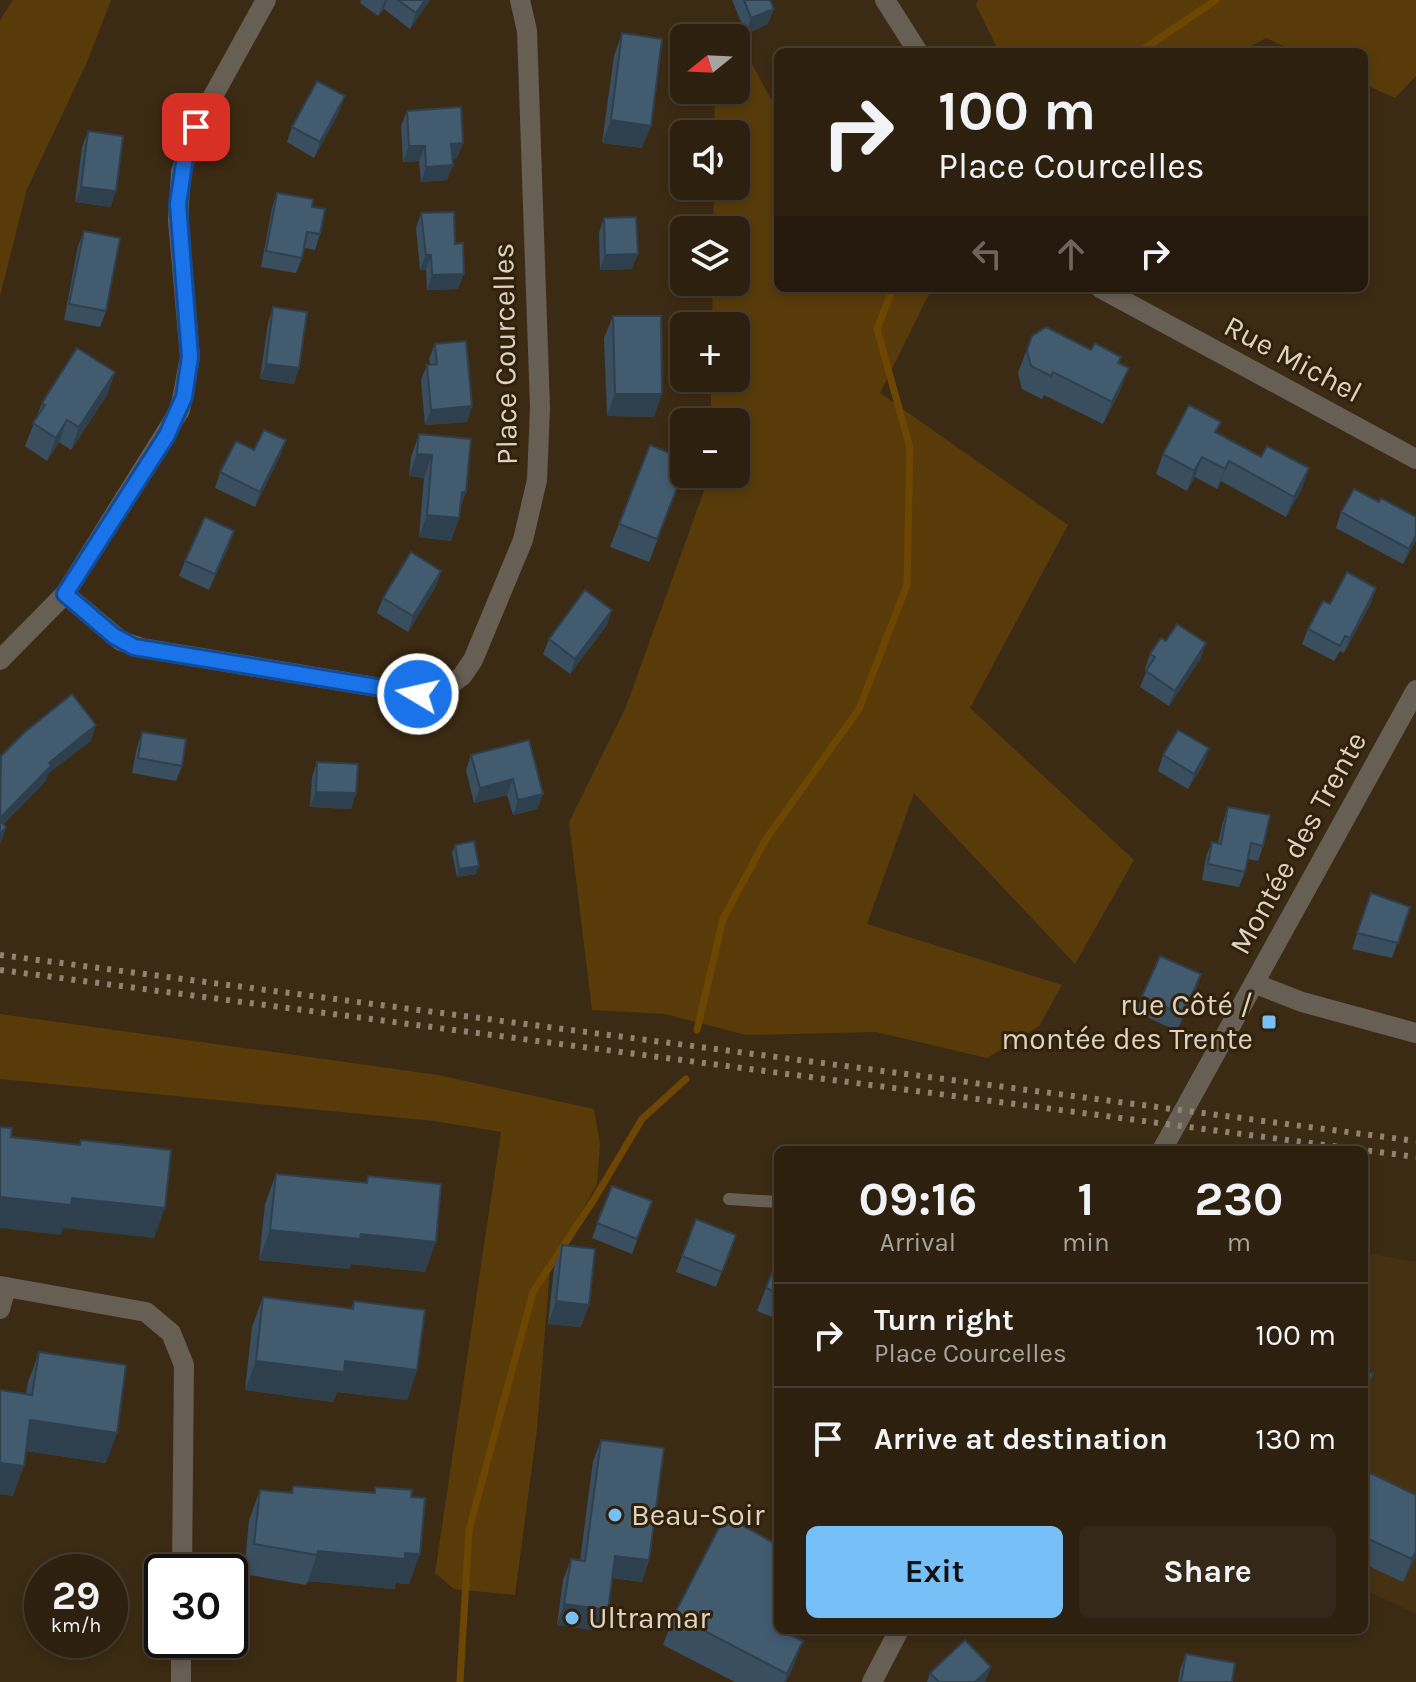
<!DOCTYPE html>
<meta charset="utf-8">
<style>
body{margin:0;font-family:Karla,sans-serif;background:#352818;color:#f1f3f6;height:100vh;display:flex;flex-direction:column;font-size:30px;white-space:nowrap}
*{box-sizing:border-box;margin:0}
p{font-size:26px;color:#a7a39e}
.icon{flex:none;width:44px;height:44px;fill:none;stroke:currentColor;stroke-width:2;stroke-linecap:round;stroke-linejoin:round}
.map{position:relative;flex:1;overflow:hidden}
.side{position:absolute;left:774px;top:1146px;width:594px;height:488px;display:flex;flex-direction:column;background:#2d200f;border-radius:12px;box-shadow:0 4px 12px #0003,0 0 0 2px #483e2f}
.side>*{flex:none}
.banner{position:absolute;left:774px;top:48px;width:594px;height:244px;border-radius:12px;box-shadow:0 4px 12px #0003,0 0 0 2px #483e2f;background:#2d200f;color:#f1f3f6;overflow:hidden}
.needle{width:52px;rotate:252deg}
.tools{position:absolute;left:670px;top:24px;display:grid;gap:16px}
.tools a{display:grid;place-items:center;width:80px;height:80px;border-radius:12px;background:#2d200f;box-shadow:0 4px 12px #0003,0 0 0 2px #483e2f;font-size:40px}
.speed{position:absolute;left:24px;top:1554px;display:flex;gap:16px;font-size:40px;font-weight:700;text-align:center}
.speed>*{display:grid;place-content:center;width:104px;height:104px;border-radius:50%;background:#2d200f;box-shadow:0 4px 12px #0003,0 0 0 2px #483e2f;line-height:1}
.speed small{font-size:20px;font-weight:400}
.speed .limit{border:4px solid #111;border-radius:12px;background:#fff;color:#111}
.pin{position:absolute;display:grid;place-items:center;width:68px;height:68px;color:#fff;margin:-34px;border-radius:16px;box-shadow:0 4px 12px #0006}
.me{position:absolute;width:88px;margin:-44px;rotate:279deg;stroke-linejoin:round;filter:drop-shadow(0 0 6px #0008)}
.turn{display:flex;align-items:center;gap:28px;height:168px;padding:0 32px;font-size:36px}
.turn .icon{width:104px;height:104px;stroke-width:2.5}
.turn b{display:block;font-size:56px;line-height:68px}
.lanes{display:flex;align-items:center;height:76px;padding:0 32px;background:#0003;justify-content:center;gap:40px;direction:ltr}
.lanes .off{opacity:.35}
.eta{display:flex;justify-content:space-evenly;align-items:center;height:136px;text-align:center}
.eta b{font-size:48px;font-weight:700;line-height:56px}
.action{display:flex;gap:16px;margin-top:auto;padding:16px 32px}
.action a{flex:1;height:92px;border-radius:12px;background:#77bff7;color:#111;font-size:32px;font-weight:700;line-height:92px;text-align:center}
.action a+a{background:#352818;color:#f1f3f6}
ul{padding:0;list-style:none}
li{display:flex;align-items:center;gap:24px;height:104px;padding:0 32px;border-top:2px solid #483e2f}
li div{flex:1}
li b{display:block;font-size:30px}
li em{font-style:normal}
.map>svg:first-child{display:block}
.built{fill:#463113}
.green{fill:#593b0a}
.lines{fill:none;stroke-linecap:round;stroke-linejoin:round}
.stream{stroke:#6d4701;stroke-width:7}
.service{stroke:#685f54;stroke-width:12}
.minor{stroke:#685f54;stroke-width:20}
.rail{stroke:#918371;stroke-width:6;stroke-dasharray:4 8;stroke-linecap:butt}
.wall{fill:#394e5f}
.shaded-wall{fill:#2e404e}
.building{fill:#425b6f;stroke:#2e404e;stroke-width:2}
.route-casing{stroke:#114b97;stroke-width:20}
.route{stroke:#1a73e8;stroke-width:14}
.poi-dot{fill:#77bff7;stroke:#312109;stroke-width:3}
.labels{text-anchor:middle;stroke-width:6;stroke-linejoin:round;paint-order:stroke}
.street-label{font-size:30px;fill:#ddd2c5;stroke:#312109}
.poi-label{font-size:30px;fill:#ddd2c5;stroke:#312109;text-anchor:start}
</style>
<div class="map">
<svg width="1416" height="1682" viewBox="0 0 1416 1682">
<rect width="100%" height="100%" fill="#3c2b14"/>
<!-- built -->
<polygon class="built" points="1371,1254 1416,1262 1416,1614 1364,1589 1364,1269"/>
<!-- green -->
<g class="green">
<polygon points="13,0 111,0 87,62 27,189 0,296 0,20"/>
<polygon points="978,0 1416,0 1416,76 1395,98 1364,84 1364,52 1296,52 1266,38 1240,52 999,52 976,5"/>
<polygon points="739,40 778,112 778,288 932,288 880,393 1068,525 970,708 1134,860 1075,964 914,793 867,924 1062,985 1039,1026 987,1058 876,1032 746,1035 665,1014 592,1010 569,822 626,707 710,474 736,474 736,422 711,422 711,378 736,378 736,326 712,326 713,282 736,282 736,230 713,230 714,186 736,186 736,134 714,134 715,90 736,90"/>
<polygon points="0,1014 438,1075 594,1109 600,1144 597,1184 550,1268 537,1429 515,1595 454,1589 435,1573 501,1132 434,1121 0,1079"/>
</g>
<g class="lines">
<!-- stream -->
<g class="stream">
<polyline points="1139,52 1216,0"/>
<polyline points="697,1030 723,919 766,839 859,709 907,585 910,448 877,329 893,288"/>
<polyline points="460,1682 469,1530 533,1292 593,1201 642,1119 686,1079"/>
</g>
<!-- service -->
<polyline class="service" points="729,1199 778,1202"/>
<!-- minor -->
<g class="minor">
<polyline points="885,0 918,52"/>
<polyline points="1100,288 1416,459"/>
<polyline points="65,594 121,641 142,648 418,694 447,687 462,676 473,660 523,540 537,480 540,408 527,31 520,0"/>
<polyline points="0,660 65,594 180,410 190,357 178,220 181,172 196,127 266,0"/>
<polyline points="1256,984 1302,1002 1416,1033"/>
<polyline points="1162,1150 1416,690"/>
<polyline points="0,1286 6,1287 0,1309"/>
<polyline points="6,1287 146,1312 171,1333 184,1365 182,1572"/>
<polyline points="181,1682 181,1640"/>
<polyline points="872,1682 899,1630"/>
</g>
<!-- rail -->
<g class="rail">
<polyline points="0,955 1416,1141"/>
<polyline points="0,970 1416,1157"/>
</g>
</g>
<!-- wall -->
<g class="wall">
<polygon points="361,0 430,0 410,29 384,9 378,16 360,3"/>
<polygon points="732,0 770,0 768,24 746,34"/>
<polygon points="622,33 642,148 602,143 614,56"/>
<polygon points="407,111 463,143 457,158 452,159 453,165 447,180 421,182 419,161 403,162 401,126"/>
<polygon points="339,112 314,158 287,142 292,127"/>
<polygon points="88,131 111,207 75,202 82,147"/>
<polygon points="277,193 312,207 320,234 315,250 304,248 302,258 296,273 261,267 272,208"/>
<polygon points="421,213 455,244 458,289 427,290 426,270 420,270 416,228"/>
<polygon points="604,218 632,269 600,270 599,233"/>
<polygon points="84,231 106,311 100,327 64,320 78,246"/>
<polygon points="273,307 294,384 260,379 268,323"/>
<polygon points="613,316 654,417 607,416 604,338"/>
<polygon points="1032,336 1121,357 1119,364 1120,391 1103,424 1044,395 1042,399 1022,389 1018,373"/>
<polygon points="435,344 472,406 467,422 425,425 421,380 427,365 430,364 429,359"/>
<polygon points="115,372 107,395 71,450 59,442 47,461 25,446 42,403"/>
<polygon points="1217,433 1302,489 1286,517 1221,481 1217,489 1195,477 1187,491 1156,474 1163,454"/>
<polygon points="419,434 466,492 460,508 459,518 451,541 419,537 424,478 409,476 411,457"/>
<polygon points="254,450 280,456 255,507 215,488 220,472"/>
<polygon points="684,471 649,562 610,547 619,524"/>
<polygon points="1341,512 1416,540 1403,564 1336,528"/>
<polygon points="229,546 209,590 179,576 185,561"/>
<polygon points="441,571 436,586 408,632 377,613 383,598"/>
<polygon points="1371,603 1344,653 1340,651 1334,661 1302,644 1308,629"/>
<polygon points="607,625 570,674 543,654 549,639"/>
<polygon points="1150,654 1201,658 1169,706 1140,687 1147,670 1145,669"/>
<polygon points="142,732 182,766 176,781 132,773 137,747"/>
<polygon points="1209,748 1204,763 1188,789 1158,771 1163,755"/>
<polygon points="471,755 543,794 537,809 513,815 507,795 474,803 466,770"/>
<polygon points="317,762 356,793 351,809 310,807 312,777"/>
<polygon points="1228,807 1263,846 1258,861 1248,859 1245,872 1239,887 1202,880 1206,857 1212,842 1218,843 1223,822"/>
<polygon points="455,845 476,874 457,877 452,853"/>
<polygon points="1371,893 1410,907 1392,958 1352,949"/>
<polygon points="1196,990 1177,1031 1136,1012 1142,996"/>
<polygon points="276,1174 366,1183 368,1176 425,1272 351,1264 349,1269 259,1260 265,1204"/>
<polygon points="612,1186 652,1201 632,1254 592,1238"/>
<polygon points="696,1219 736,1235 716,1287 676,1272"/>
<polygon points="562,1245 581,1327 548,1324 554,1268"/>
<polygon points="778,1257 778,1319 757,1311"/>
<polygon points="263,1297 351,1309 354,1301 417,1370 407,1400 337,1392 333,1402 245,1390 252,1327"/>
<polygon points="39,1352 106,1463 26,1451 13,1496 0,1494 0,1390 26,1394 28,1382"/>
<polygon points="601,1440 649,1560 642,1582 612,1578 608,1610 600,1631 557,1625 563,1580 571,1559 580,1561 593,1461"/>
<polygon points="1364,1470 1416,1495 1416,1556 1403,1582 1364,1564"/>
<polygon points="293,1486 373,1493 375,1487 409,1584 396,1583 394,1589 308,1581 306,1585 244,1574 249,1520 260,1490 291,1493"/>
<polygon points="674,1615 782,1631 803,1641 786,1682 735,1682 663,1645"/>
<polygon points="1042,1630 1052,1630 1049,1635"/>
<polygon points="1186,1654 1232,1682 1178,1682 1180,1670"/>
<polygon points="991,1667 985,1682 927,1682 930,1673"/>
</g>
<!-- shaded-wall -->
<g class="shaded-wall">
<polygon points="385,0 387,0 384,9 378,16"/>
<polygon points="425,0 430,0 410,29 416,13"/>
<polygon points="774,9 768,24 746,34 751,18"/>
<polygon points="345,96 339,112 314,158 320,142"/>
<polygon points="611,120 651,126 642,148 602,143"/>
<polygon points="463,143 457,158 446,159 451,144"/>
<polygon points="409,146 425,146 419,161 403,162"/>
<polygon points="453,165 447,180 421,182 426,167"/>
<polygon points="81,187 116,191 111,207 75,202"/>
<polygon points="638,254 632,269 600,270 605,255"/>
<polygon points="426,255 431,255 426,270 420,270"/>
<polygon points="464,274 458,289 427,290 432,275"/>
<polygon points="266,364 299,368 294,384 260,379"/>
<polygon points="1129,368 1120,391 1103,424 1112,402"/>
<polygon points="115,372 107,395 71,450 79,427"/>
<polygon points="615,394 662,394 654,417 607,416"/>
<polygon points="472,406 467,422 425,425 431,410"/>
<polygon points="67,420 59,442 47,461 56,438"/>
<polygon points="286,440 280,456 255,507 260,492"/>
<polygon points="417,454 432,455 424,478 409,476"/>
<polygon points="1202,457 1195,477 1187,491 1194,471"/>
<polygon points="1229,461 1221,481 1217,489 1225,469"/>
<polygon points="1309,468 1302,489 1286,517 1294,497"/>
<polygon points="462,492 466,492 457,515"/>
<polygon points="427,515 459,518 451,541 419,537"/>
<polygon points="234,531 229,546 209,590 215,574"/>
<polygon points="1416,535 1416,540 1403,564 1409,549"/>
<polygon points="441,571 436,586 408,632 413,616"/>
<polygon points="1376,588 1371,603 1344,653 1350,638"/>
<polygon points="612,610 607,625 570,674 575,659"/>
<polygon points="1206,643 1201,658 1169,706 1175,691"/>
<polygon points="96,725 91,741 49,773 46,781 0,828 0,818 49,763"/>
<polygon points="1209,748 1204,763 1188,789 1194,774"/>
<polygon points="513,779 507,795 474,803 480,788"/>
<polygon points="316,792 356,793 351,809 310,807"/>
<polygon points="543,794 537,809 513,815 518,800"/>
<polygon points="6,827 1,843 0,843 0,834"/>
<polygon points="479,866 476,874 457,877 459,869"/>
<polygon points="1201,974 1196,990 1177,1031 1183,1015"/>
<polygon points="0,1197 72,1198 165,1208 154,1238 63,1228 61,1235 0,1228"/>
<polygon points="270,1230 361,1234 436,1242 425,1272 351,1264 349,1269 259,1260"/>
<polygon points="556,1301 589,1305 581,1327 548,1324"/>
<polygon points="256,1361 345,1361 417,1370 407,1400 337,1392 333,1402 245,1390"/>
<polygon points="1373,1374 1364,1400 1364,1392"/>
<polygon points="30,1420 117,1433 106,1463 20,1450"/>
<polygon points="0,1463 24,1466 13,1496 0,1494"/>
<polygon points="318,1551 405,1553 420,1554 409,1584 396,1583 394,1589 308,1581"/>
<polygon points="1416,1551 1416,1556 1403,1582 1412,1559"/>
<polygon points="615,1556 649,1560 642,1582 607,1577"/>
<polygon points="564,1604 608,1610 600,1631 557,1625"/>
<polygon points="803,1641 792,1670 786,1682 784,1682"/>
<polygon points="991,1667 985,1682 975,1682"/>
</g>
<!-- building -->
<g class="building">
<polygon points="398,0 425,0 416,13"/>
<polygon points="744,0 770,0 774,9 751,18"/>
<polygon points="622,33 662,39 651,126 611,120"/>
<polygon points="317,81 345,96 320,142 292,127"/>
<polygon points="461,107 463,143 451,144 453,165 426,167 425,146 409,146 407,111"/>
<polygon points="88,131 123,136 116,191 81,187"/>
<polygon points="277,193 313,199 312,207 325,209 320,234 307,232 302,258 266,251"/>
<polygon points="454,212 455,244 463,243 464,274 432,275 431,255 426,255 421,213"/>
<polygon points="636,217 638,254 605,255 604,218"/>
<polygon points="84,231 120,238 106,311 69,304"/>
<polygon points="273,307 307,312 299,368 266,364"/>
<polygon points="613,316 661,316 662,394 615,394"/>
<polygon points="1046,327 1091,350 1095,343 1121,357 1118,363 1129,368 1112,402 1053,372 1051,376 1031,366 1027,350 1032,336"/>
<polygon points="466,341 472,406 431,410 427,365 437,364 435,344"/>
<polygon points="77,348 115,372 79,427 67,420 56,438 33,423 45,405 42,403"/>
<polygon points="1189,405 1221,422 1215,432 1261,457 1267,446 1309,468 1294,497 1229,461 1225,469 1202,457 1194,471 1163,454"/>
<polygon points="264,430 286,440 260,492 220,472 236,441 254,450"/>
<polygon points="419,434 471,439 466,492 462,492 459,518 427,515 432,455 417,454"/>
<polygon points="650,445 684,459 684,470 657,539 619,524"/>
<polygon points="1354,489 1379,502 1381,498 1416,517 1416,535 1409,549 1341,512"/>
<polygon points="205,517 234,531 215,574 185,561"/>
<polygon points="411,552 441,571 413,616 383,598"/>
<polygon points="1347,572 1376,588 1350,638 1345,636 1340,646 1308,629 1323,601 1330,604"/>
<polygon points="585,590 612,610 575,659 549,639"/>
<polygon points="1177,624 1206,643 1175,691 1146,671 1155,657 1150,654 1161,638 1166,641"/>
<polygon points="72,694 96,725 49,763 52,765 0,818 1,756 25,732"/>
<polygon points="1178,730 1209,748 1194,774 1163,755"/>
<polygon points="142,732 186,739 182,766 138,758"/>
<polygon points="529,740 543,794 518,800 513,779 480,788 471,755"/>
<polygon points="317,762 358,764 356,793 316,792"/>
<polygon points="1228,807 1270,815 1263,846 1251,843 1245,872 1208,864 1212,842 1221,844"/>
<polygon points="0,821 6,827 0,834"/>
<polygon points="474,841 479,866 459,869 455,845"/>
<polygon points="1371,893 1410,907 1398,943 1357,933"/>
<polygon points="1160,956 1201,974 1183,1015 1142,996"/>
<polygon points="0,1127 12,1128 11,1137 80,1145 81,1140 171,1150 165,1208 72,1198 71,1205 0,1197"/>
<polygon points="276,1174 367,1183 368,1176 441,1184 436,1242 361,1234 360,1239 270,1230"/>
<polygon points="612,1186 652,1201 637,1239 597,1223"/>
<polygon points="696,1219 736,1235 722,1272 682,1256"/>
<polygon points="562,1245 595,1249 589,1305 556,1301"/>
<polygon points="778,1257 778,1293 766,1288"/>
<polygon points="263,1297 353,1309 354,1301 425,1310 417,1370 345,1361 344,1372 256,1361"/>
<polygon points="39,1352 126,1365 117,1433 30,1420 24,1466 0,1463 0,1390 32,1395"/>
<polygon points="1364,1369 1373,1374 1364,1392"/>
<polygon points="601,1440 664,1448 649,1560 615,1556 608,1610 564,1604 571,1559 585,1561"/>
<polygon points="1364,1470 1416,1495 1416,1551 1412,1559 1364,1537"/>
<polygon points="293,1486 375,1493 375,1487 412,1490 411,1497 425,1498 420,1554 405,1553 405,1559 318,1551 317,1555 254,1544 260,1490 292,1493"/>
<polygon points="725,1516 778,1545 777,1629 803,1641 787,1674 674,1615"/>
<polygon points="965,1640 991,1667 975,1682 939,1682 930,1673"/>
<polygon points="1186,1654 1235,1663 1232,1682 1181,1682"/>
</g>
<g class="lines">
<!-- route casing -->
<g class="route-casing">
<polyline id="route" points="196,127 185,157 178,204 190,357 184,397 167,435 65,594 114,636 134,647 418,694"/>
</g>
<!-- route -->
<use href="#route" class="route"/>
</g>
<!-- markers -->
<g class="poi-dot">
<rect x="1261" y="1014" width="16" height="16" rx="4"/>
<circle cx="615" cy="1515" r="8"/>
<circle cx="572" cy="1618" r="8"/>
</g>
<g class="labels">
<!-- street labels -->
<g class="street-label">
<text transform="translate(505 354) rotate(-91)" y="10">Place Courcelles</text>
<text transform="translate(1293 359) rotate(28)" y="10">Rue Michel</text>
<text transform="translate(1298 843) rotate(-61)" y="10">Montée des Trente</text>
</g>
<!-- poi labels -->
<g class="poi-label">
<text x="1253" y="1015" text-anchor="end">rue Côté /<tspan x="1253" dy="34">montée des Trente</tspan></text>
<text x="631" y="1525">Beau-Soir</text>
<text x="588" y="1628">Ultramar</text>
</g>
</g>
</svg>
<div class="tools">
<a><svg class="needle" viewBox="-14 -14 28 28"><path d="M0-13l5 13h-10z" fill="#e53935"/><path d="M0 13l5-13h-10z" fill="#a7a39e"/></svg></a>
<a><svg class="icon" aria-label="sound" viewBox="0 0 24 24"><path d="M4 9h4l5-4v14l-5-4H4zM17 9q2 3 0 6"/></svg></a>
<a><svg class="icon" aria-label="layers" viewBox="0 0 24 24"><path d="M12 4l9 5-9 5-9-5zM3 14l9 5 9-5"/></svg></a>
<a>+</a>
<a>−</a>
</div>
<div class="speed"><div>29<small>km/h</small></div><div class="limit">30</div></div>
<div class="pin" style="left:196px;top:127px;background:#d93025"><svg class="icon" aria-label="arrive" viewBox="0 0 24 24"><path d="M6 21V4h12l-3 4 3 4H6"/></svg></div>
<svg class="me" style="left:418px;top:694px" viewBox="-20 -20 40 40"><circle r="17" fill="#1a73e8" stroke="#fff" stroke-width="3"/><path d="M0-11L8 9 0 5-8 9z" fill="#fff"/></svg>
<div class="banner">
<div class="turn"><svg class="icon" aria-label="right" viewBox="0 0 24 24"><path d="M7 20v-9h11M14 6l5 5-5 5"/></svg><div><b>100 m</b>Place Courcelles</div></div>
<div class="lanes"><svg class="icon off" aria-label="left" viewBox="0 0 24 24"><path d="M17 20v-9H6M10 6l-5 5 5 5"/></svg><svg class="icon off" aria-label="ahead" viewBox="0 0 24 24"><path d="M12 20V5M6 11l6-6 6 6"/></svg><svg class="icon" aria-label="right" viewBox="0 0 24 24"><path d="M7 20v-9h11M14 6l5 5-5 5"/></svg></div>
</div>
<section class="side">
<div class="eta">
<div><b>09:16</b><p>Arrival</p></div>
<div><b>1</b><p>min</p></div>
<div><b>230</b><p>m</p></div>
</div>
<ul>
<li><svg class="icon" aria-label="right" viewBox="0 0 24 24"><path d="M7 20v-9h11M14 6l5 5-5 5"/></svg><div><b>Turn right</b><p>Place Courcelles</p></div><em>100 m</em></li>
<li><svg class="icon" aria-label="arrive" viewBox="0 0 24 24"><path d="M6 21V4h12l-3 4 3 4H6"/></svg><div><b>Arrive at destination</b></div><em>130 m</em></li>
</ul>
<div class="action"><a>Exit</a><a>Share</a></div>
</section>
</div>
